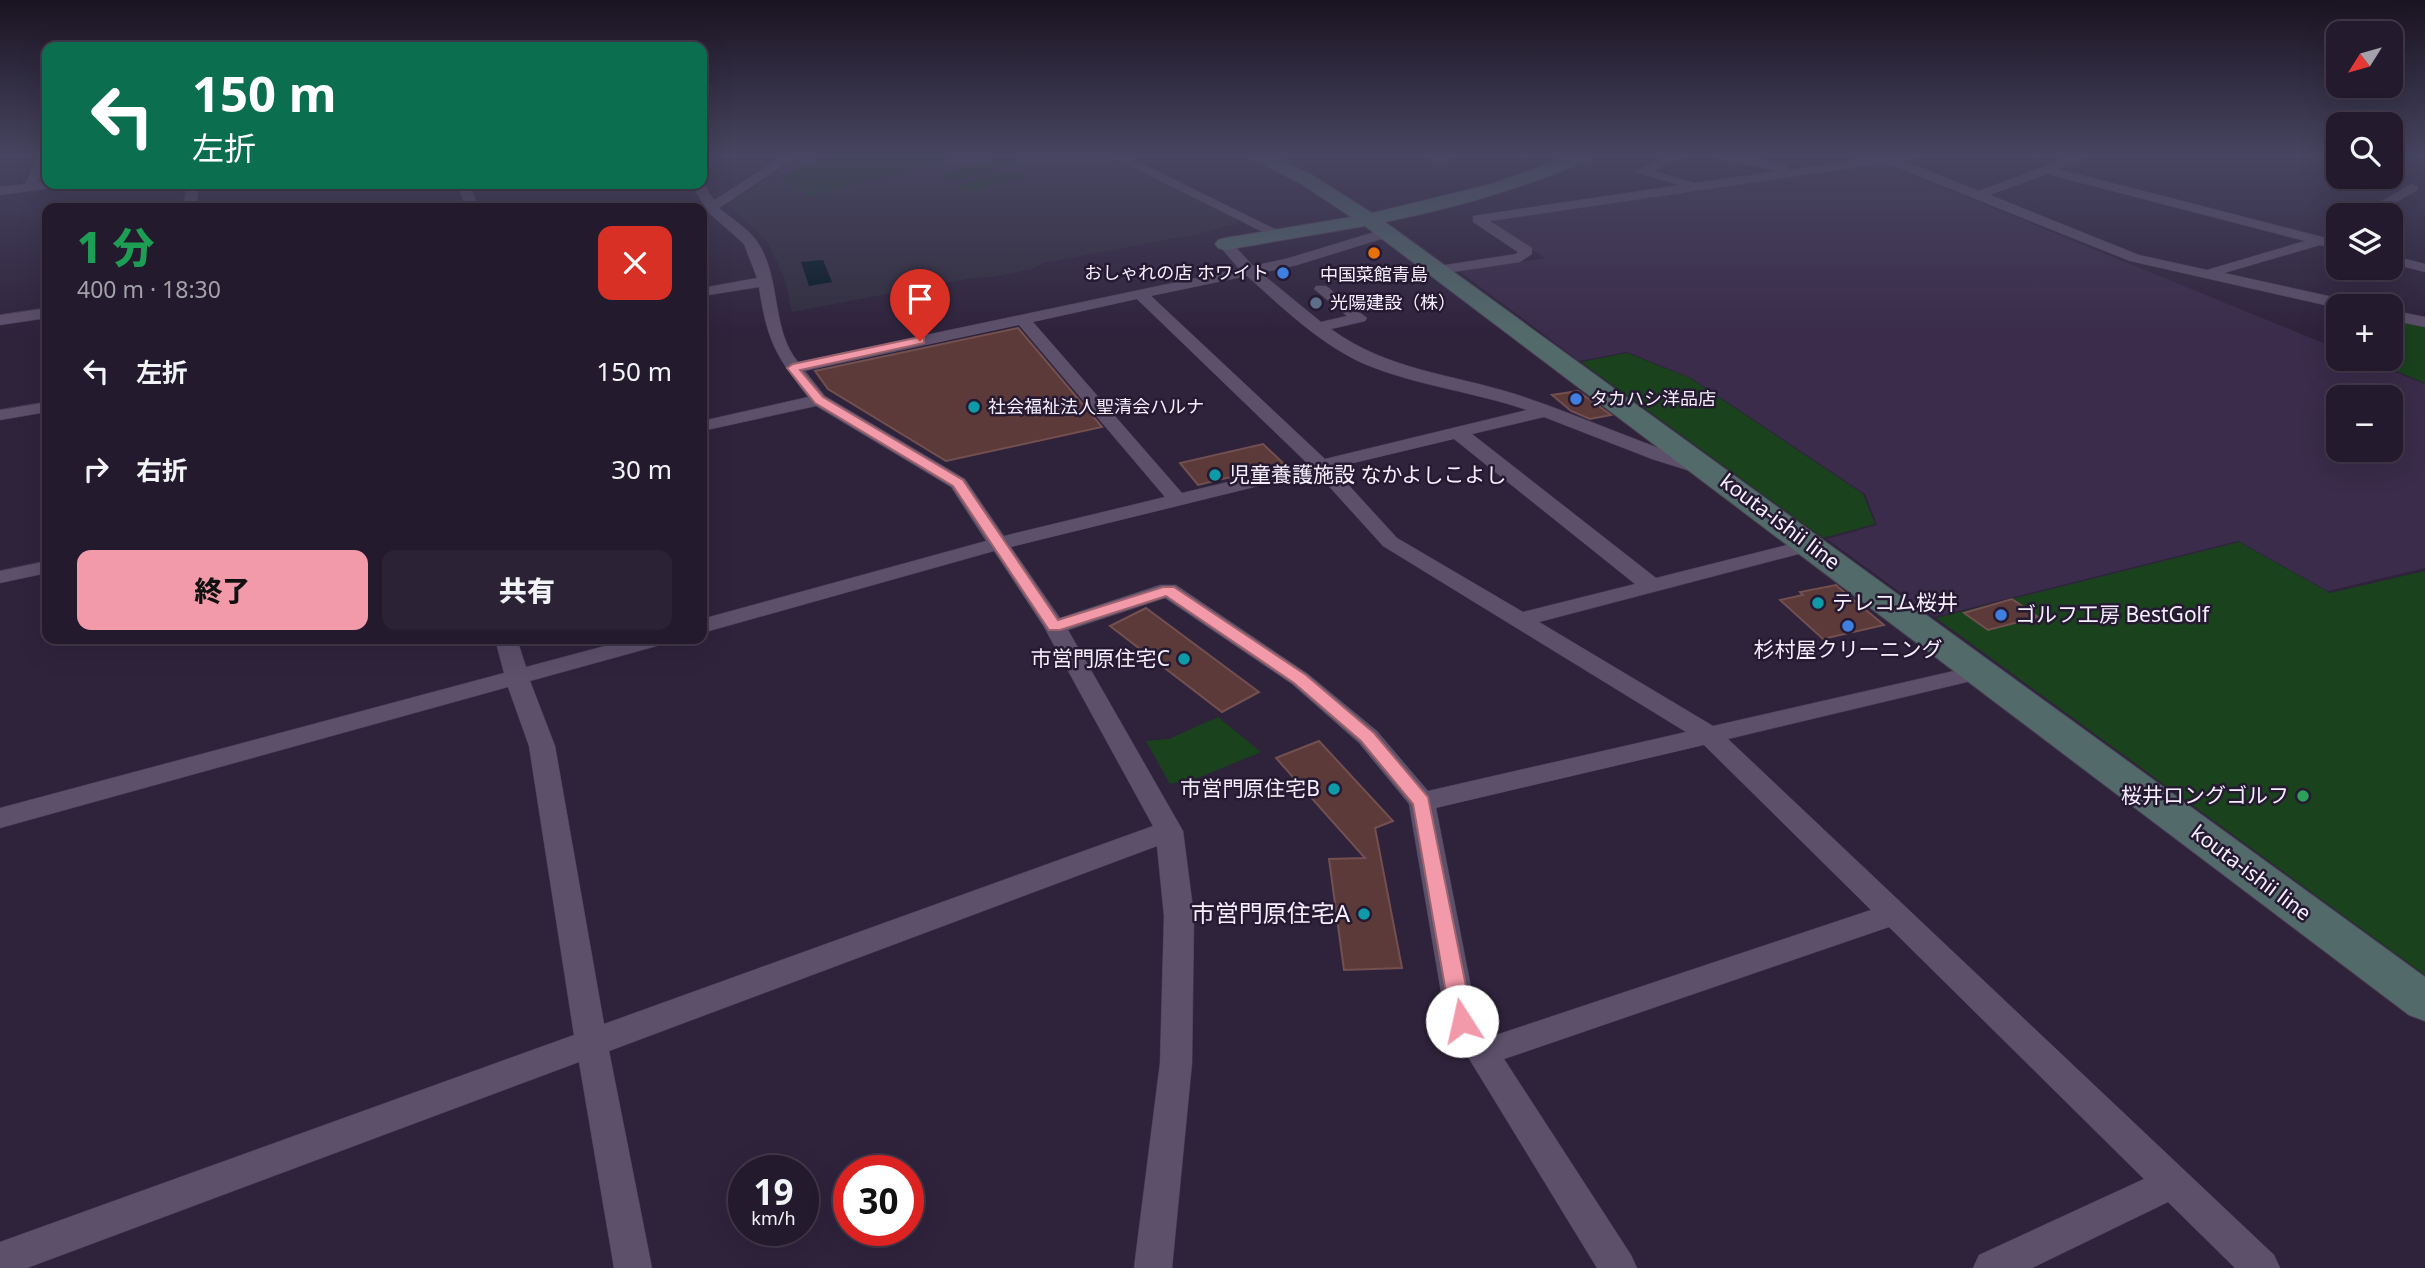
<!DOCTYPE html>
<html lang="ja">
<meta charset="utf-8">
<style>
body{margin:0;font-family:"Noto Sans","Noto Sans JP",sans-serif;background:#2b2335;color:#f1f3f6;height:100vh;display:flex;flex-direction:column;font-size:26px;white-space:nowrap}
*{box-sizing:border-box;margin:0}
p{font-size:23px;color:#a3a1aa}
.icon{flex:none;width:38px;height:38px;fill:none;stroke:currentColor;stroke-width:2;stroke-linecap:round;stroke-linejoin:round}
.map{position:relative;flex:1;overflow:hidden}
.side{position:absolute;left:42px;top:203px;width:665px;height:441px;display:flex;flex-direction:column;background:#231a2d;border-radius:14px;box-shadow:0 7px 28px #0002,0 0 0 2px #403849}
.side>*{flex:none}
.guide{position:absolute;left:42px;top:42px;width:665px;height:147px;border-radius:14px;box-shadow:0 7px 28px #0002,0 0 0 2px #403849;background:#0b6e4f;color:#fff;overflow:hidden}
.needle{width:46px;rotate:233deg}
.tools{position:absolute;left:2326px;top:21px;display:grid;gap:14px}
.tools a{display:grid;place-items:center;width:77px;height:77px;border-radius:14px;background:#231a2d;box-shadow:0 7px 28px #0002,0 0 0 2px #403849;font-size:35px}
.speed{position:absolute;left:728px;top:1155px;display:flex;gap:14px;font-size:35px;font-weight:700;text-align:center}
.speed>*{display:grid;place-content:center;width:91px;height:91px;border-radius:50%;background:#231a2d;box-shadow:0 7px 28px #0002,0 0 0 2px #403849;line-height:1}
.speed small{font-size:18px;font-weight:400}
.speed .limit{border:10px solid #d22;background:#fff;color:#111}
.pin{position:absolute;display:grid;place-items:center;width:60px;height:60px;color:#fff;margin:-72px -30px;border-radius:50% 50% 50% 0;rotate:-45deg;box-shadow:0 0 7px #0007}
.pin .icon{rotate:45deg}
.me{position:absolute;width:77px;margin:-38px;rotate:350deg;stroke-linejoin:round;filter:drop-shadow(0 0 5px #0008)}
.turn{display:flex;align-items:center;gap:24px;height:147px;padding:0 35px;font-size:32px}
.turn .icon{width:91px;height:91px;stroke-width:2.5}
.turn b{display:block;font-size:49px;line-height:60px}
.round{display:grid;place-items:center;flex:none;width:74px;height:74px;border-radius:14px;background:#2b2335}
.headline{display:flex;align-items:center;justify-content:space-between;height:119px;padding:0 35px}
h1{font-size:42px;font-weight:800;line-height:52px;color:#1e9e55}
.cta{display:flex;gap:14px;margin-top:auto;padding:14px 35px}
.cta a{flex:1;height:80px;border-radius:14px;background:#f39aaa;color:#111;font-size:28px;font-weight:800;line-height:80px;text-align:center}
.cta a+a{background:#2b2335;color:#f1f3f6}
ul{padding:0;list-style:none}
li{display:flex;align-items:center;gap:21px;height:98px;padding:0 35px}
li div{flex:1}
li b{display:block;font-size:26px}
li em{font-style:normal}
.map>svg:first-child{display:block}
.built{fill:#3a2c4a;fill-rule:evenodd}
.education{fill:#322e3f}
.green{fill:#19421d}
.water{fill:#041a23}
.building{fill:#5b3a39;stroke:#73504f;stroke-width:2}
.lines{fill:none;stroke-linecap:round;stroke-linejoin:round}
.street-casing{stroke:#483e53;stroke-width:1}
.secondary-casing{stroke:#483e53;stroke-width:2}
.street{fill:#5c506b;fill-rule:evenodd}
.secondary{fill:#536a6b;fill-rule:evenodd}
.route{fill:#f39aaa;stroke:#9e646e;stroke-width:2}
.food-dot{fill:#e8710a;stroke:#251a32;stroke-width:2.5}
.shop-dot{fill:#3f7fe0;stroke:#251a32;stroke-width:2.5}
.service-dot{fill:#5c6f8a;stroke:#251a32;stroke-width:2.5}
.culture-dot{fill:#0f9aa8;stroke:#251a32;stroke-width:2.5}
.leisure-dot{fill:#2e9e5b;stroke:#251a32;stroke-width:2.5}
.labels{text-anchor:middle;stroke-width:5;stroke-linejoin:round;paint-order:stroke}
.far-poi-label{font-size:18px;fill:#f5effd;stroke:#251a32;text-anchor:start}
.poi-label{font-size:21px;fill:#f5effd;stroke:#251a32;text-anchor:start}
.street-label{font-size:21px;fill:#f5effd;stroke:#251a32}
.near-poi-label{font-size:24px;fill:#f5effd;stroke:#251a32;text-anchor:end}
</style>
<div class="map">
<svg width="2425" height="1268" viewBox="0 0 2425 1268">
<rect width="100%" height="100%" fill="#2f233c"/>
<!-- built -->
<path class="built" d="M1885,164l453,185v10h24l63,25v184l-97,23 -90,-50 -304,76 -107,-78 50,-14 -12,-31 -174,-116 -64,-26 -48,9 -120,-90 86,-13 -52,-34 3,-5zM2338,397h52v53h-52z"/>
<!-- education -->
<polygon class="education" points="811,155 1106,155 1238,219 1238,223 1203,233 1043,263 1033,269 992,277 972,278 792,312 785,280 767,241 727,204 798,159"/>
<!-- green -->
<g class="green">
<polygon points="828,155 966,155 813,195 781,179 811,161"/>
<polygon points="998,158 1019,159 1013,164 960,179 951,179 941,173"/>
<polygon points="1004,172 1016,173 1022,176 973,192 956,188 962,184"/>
<polygon points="2391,319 2425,326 2425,383 2366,359 2390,359"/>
<polygon points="1627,353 1690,378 1863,494 1875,524 1823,538 1581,362"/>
<polygon points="2239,542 2330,593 2425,571 2425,975 1936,618"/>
<polygon points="1218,717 1261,752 1198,778 1170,784 1146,741 1169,739"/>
</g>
<!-- water -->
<polygon class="water" points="823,260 832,282 809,286 801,262"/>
<!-- building -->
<g class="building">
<polygon points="1018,328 1102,427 946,461 828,389 815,371"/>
<polygon points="1578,391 1611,415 1590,419 1571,411 1552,395"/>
<polygon points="1263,444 1284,464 1198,485 1180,463"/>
<polygon points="1836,585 1838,587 1884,625 1823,639 1780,600 1803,595 1800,592"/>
<polygon points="2012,599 2038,617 1988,630 1964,613"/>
<polygon points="1146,608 1259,692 1222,712 1110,626"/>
<polygon points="1319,741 1393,821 1375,828 1402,968 1344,970 1329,859 1365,858 1276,758"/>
</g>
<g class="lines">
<!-- street casing -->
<g class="street-casing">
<g id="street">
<polygon points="39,155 47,155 47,163 38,182 60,184 58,187 0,195 0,187 25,184"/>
<path d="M785,155h14l-80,53c12,10 28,20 37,32 26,36 14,88 42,122l441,-93 -21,-25 7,-4 5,1 23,25 36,-8 92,-28h10v6l-94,29 -36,8 60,49 26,-6 -33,-27 2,-3h10l41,32 -2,3 -34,8c56,41 120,45 184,65 68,22 132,53 201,73l3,4 -10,6 -57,-18 -108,-42 -72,17 184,144 147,-37 7,2 3,4 -3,4 -271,71 174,104 267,-61 8,2 4,5 -4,5 -260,62 546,516 6,13h-45l-67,-66 -136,66h-59l6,-13 165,-76 -255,-252 -385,132 127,196 6,13h-40l-151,-247 -37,-217 -50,-61 -67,-59 -127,-86 -97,32 115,201 11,85 -2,147 -20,205h-38l26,-205 4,-147 -7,-70 -548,205 43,217h-38l-35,-206 -552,206h-27v-26l574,-207 -45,-289 -21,-59 -508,141v-20l504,-135 -9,-34h22l9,28 105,-28h36l-3,5 -134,37 25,65 49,278 549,-198 -109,-199 -50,-76 -292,82v-14l284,-78 -35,-54 -135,-81 -114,25v-10l106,-24c-33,-42 -41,-57 -49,-110l-57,9v-8l55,-10 -13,-34 -35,-31 -18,-29 11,-2 12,18zM1247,276c36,32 75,70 120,89 51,21 108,27 160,45l-202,49 -174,-163zM1137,299l170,164 -125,30 -149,-171zM1019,325l146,172 -161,39 -39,-57 -140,-83 -20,-25zM1454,439l181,145 -112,28 -126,-74 -64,-70zM1316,472l67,74 303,186 -258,59 -51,-60 -69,-57 -132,-89h-16l-100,33 -49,-71zM1704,745l167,165 -381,127 -13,-19 -41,-210z"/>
<polygon points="1109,155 1124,155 1287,235 1280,239 1275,238"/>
<polygon points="1421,155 1461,155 1440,163"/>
<path d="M1670,155h15l-32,16 42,12 82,-12 -60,-13 -2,-3h21l51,11 2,4 102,-15h28l-2,3 -15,2 77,31 96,-36h16l-33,14 280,72v8l-18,-4 -96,28 127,28 8,5 -21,2 -208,-47 -244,-98 -396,58 42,27v6l-12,8 -81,12 -7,-4 7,-4 77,-12 2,-2 -45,-30v-6l207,-31 -45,-13zM2047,174l258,67 -98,29 -68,-15 -149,-60z"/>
<polygon points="187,184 199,184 196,208 183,208"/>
<polygon points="458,184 470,184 478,208 466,208"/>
<polygon points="2412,184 2418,188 2416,191 2373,215 2357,215"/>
<polygon points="2390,255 2425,264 2425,272 2390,263"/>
<polygon points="47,308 47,318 0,325 0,315"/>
<polygon points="2390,310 2425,317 2425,327 2390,320"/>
<polygon points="47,402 47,412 0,420 0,410"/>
<polygon points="47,561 47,573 0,583 0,571"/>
</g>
</g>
<!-- secondary casing -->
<g class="secondary-casing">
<path id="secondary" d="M1251,155h21l40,20 60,38 120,-29 79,-29h22l-2,4c-67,29 -135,49 -206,63l1040,755v44l-16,-6 -1044,-789 -140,24 -7,-2 -3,-4 3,-4 7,-2 126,-21 -51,-34 -47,-24z"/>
</g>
<!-- street -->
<use href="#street" class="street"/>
<!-- secondary -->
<use href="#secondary" class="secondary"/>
</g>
<!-- sky -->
<linearGradient id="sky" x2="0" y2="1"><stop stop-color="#1a1321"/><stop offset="0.47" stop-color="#474561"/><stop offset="1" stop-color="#474561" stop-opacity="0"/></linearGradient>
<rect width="2425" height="332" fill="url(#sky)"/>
<!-- route -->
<polygon class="route" points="920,337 924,338 924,343 800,370 823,397 963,480 1058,620 1163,587 1174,587 1306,675 1374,733 1428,797 1473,1021 1470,1027 1462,1030 1455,1027 1451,1021 1413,804 1361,741 1294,683 1166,596 1060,630 1049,630 953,486 815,403 787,368 793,364"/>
<!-- markers -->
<circle class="food-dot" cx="1374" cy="253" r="7"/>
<g class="shop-dot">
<circle cx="1283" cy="273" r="7"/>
<circle cx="1576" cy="399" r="7"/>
<circle cx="2001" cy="615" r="7"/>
<circle cx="1848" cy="626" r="7"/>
</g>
<circle class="service-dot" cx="1316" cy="303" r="7"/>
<g class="culture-dot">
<circle cx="974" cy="407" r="7"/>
<circle cx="1215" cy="475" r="7"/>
<circle cx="1818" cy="603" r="7"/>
<circle cx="1184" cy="659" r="7"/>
<circle cx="1334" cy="789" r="7"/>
<circle cx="1364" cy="914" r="7"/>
</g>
<circle class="leisure-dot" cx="2303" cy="796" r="7"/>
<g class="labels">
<!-- far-poi labels -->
<g class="far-poi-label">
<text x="1269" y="279" text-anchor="end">おしゃれの店 ホワイト</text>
<text x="1374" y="281" text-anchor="middle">中国菜館青島</text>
<text x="1330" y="309">光陽建設（株）</text>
<text x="1590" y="405">タカハシ洋品店</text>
<text x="988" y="413">社会福祉法人聖清会ハルナ</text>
</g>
<!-- poi labels -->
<g class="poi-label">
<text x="1229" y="482">児童養護施設 なかよしこよし</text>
<text x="1832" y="610">テレコム桜井</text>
<text x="2015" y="622">ゴルフ工房 BestGolf</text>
<text x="1848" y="657" text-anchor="middle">杉村屋クリーニング</text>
<text x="1170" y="666" text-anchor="end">市営門原住宅C</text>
<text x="1320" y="796" text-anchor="end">市営門原住宅B</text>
<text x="2289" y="803" text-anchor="end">桜井ロングゴルフ</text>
</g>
<!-- street labels -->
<g class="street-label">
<text transform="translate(1780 522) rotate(37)" y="7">kouta-ishii line</text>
<text transform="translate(2251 873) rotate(37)" y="7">kouta-ishii line</text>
</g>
<!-- near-poi labels -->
<g class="near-poi-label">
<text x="1350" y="922">市営門原住宅A</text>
</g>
</g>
</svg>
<div class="tools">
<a><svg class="needle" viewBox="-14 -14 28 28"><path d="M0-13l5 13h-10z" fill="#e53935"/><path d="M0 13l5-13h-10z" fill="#a3a1aa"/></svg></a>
<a><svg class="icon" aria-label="search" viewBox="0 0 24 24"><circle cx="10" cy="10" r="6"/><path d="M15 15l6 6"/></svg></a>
<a><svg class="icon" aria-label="layers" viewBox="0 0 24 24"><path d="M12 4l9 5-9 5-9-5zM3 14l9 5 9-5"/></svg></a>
<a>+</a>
<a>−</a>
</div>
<div class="speed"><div>19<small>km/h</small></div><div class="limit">30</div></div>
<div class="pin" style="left:920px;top:341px;background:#d93025"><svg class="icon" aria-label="arrive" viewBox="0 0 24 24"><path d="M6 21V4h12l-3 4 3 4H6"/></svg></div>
<svg class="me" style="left:1462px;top:1021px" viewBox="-20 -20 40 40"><circle r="19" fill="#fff"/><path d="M0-13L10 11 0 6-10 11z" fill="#f39aaa"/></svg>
<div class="guide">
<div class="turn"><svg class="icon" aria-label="left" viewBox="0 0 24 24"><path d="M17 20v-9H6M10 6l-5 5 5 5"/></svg><div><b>150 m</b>左折</div></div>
</div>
<section class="side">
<div class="headline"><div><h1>1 分</h1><p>400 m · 18:30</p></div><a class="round" style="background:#d93025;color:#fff"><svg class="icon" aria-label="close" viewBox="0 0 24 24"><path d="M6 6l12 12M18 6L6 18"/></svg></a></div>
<ul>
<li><svg class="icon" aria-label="left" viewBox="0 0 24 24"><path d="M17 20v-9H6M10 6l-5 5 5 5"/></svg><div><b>左折</b></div><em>150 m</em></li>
<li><svg class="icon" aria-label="right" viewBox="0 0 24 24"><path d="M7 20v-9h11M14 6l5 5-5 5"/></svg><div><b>右折</b></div><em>30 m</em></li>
</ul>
<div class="cta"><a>終了</a><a>共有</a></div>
</section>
</div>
